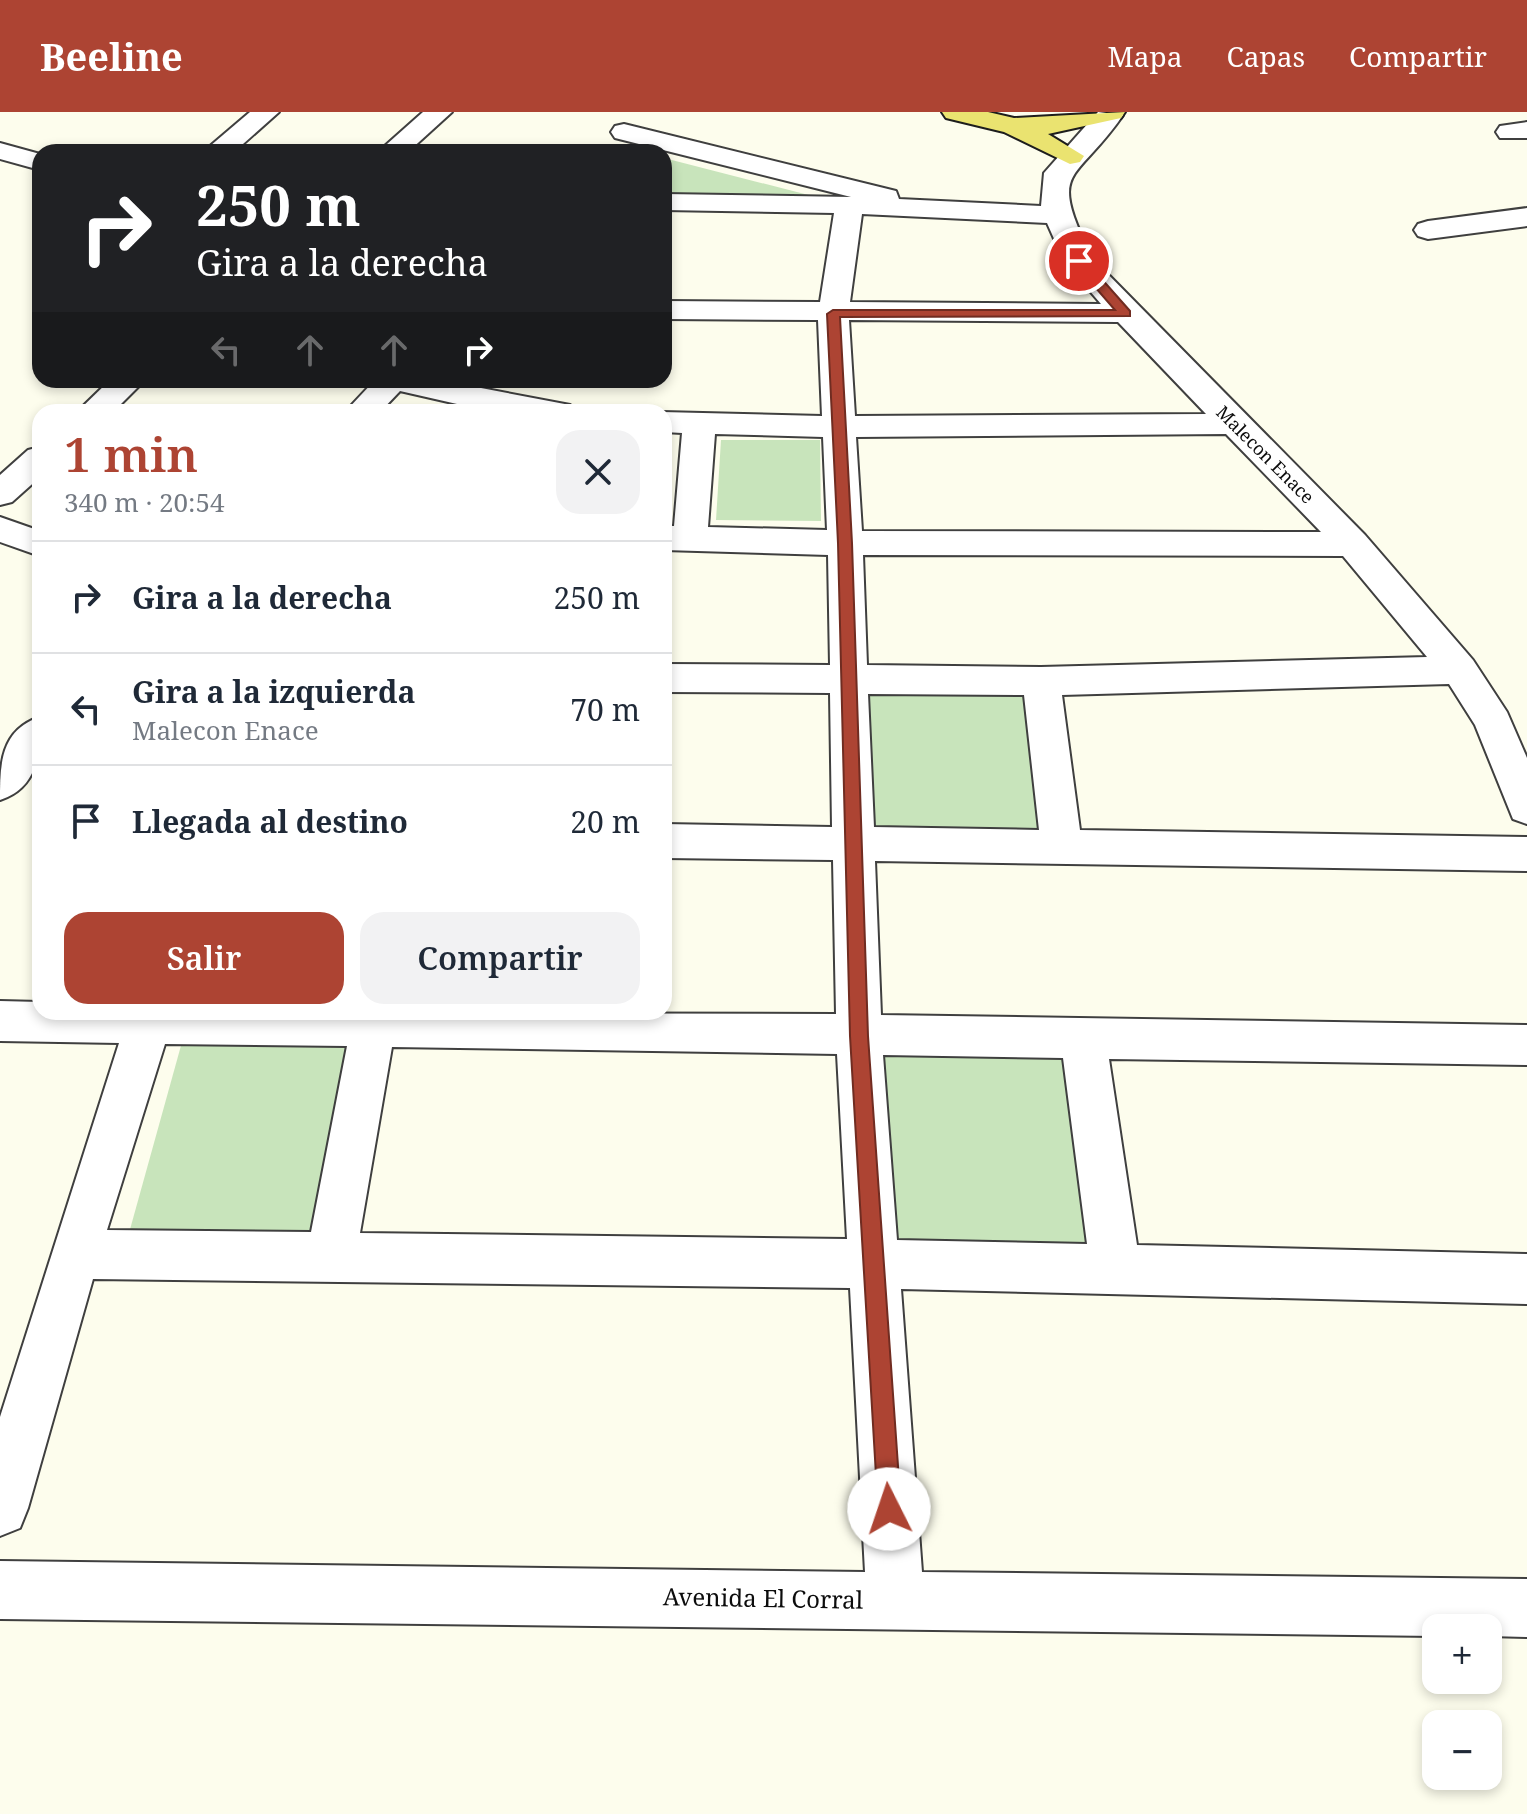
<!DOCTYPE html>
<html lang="es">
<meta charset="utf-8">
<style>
body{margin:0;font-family:"Noto Serif",serif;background:#f2f2f3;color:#1f2937;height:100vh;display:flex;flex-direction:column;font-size:30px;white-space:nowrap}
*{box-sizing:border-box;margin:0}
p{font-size:26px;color:#747a83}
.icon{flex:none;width:44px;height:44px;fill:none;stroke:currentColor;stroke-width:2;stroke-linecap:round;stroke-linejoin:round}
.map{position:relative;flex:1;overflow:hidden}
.drawer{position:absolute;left:32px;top:292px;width:640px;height:616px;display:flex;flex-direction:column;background:#fff;border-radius:24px;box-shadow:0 4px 12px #0003}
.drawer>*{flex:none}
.guide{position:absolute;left:32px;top:32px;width:640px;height:244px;border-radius:24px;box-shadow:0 4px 12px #0003;background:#202124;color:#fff;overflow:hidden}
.buttons{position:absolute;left:1422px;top:1502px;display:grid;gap:16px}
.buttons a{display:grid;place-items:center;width:80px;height:80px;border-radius:16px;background:#fff;box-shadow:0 4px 12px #0003;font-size:40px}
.pin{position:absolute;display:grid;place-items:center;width:68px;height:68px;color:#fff;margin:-34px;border:4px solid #fff;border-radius:50%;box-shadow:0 2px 8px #0007}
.me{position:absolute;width:88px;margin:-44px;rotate:356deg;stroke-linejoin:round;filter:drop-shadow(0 0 6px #0008)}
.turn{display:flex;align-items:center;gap:28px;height:168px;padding:0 32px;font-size:36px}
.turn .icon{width:104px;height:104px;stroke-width:2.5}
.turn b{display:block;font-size:56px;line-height:68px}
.lanes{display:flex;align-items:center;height:76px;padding:0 32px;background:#0003;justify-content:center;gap:40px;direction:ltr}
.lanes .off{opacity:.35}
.round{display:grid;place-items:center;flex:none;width:84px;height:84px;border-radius:24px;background:#f2f2f3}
.head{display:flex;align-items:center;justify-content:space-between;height:136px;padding:0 32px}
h1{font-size:48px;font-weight:600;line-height:60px;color:#ad4433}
.cta{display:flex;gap:16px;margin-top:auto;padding:16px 32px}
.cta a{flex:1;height:92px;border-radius:24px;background:#ad4433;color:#fff;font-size:32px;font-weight:600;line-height:92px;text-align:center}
.cta a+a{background:#f2f2f3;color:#1f2937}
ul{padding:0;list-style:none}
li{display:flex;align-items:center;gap:24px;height:112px;padding:0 32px;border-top:2px solid #e0e1e3}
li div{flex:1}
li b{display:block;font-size:30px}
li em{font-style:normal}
header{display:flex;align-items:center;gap:48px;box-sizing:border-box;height:112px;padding:0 40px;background:#ad4433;color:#fff}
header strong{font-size:38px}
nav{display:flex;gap:44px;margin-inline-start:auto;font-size:28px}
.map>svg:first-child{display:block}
.green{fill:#c8e4bb}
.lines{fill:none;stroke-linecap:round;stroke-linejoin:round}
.minor-casing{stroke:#3f3f3f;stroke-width:4}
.major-casing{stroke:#1d1d1d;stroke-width:4}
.minor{fill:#fff;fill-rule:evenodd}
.major{fill:#eae370;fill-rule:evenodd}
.route{fill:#ad4433;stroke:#702c21;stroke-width:2}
.labels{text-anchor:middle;stroke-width:8;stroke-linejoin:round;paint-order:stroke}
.far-street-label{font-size:18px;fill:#0c0c0c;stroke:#fff}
.near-street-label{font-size:24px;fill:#0c0c0c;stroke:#fff}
</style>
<header>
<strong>Beeline</strong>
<nav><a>Mapa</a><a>Capas</a><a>Compartir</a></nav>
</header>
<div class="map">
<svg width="1527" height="1702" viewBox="0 0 1527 1702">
<rect width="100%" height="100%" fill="#fdfded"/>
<!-- green -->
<g class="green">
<polygon points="664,46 824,87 664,96"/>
<polygon points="721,328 820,328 821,409 716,408"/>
<polygon points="857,576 1029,577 1046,724 867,723"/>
<polygon points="348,929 311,1123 129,1121 182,930"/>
<polygon points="1072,934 1098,1145 883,1140 872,935"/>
</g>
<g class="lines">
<!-- minor casing -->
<g class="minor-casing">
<g id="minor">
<polygon points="250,0 279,0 234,40 203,40"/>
<polygon points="423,0 452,0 408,40 378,40"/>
<path d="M1098,0l25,3c-49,71 -76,50 -31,143l273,277 108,125 34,52 20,46v66l-14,-5 -38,-94 -26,-41 -387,11 18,135 447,7v34l-652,-10 6,154 646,10v40l-418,-6 28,186 390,9v50l-626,-15 21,283 605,7v58l-39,-1v-8h-52v8l-1436,-17v-58l865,11 -15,-284 -757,-9 -65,229 -8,20 -20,8v-119l119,-374 -119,-2v-40l40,1v10l796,2 -3,-154 -169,-2v-34l168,3 -2,-134 -166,-1v-28l166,1 -2,-110 -164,-5v-24h10l8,-93 -18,-1 -2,-20 160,4 -4,-96 -154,-1v-18l156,1 14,-89 -170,-3v-16l187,3 -236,-59 -4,-6 4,-6 9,-2 272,67 3,8 142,7 3,-33zM862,102l185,9 17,38 37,43 -251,-2zM849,208l269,2 88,92 -351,2zM715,322l108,3 4,93 -119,-3zM1226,322l95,98 -459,-1 -6,-94zM863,443l480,1 84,101 -386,10 -174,-2zM868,582l156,1 15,135 -165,-3zM165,932l182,2 -36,186 -204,-2zM392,935l445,7 10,185 -487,-6zM883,943l180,3 24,186 -190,-4z"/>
<polygon points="1527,10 1527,26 1500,26 1496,20 1500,14"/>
<polygon points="0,31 40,42 40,58 0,47"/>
<polygon points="1527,96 1527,114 1428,127 1418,124 1414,118 1418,112 1428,109"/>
<polygon points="110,268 145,268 113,300 77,300"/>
<polygon points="375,268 439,268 570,293 575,300 492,300 400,279 380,300 345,300"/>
<polygon points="40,335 40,365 12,390 0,393 0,363 28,338"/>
<polygon points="0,405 40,419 40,444 0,430"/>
<path d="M40,605c0,35 -1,70 -40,83 0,-35 0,-70 40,-83z"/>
</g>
</g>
<!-- major casing -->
<g class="major-casing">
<polygon id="major" points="942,0 988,0 1014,6 1125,0 1121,6 1048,22 1084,44 1080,50 1070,52 1004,20 946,6"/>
</g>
<!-- minor -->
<use href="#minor" class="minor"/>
<!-- major -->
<use href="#major" class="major"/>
</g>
<!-- route -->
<polygon class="route" points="1075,147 1084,147 1130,199 1130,204 840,205 852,431 868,924 901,1397 898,1405 889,1408 881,1405 878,1397 850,924 838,431 827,202 833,198 1115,198 1075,152"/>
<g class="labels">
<!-- far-street labels -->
<g class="far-street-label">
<text transform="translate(1265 343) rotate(45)" y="6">Malecon Enace</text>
</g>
<!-- near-street labels -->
<g class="near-street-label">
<text transform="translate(763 1487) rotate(1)" y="8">Avenida El Corral</text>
</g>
</g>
</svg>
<div class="buttons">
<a>+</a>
<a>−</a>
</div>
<div class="pin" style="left:1079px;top:149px;background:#d93025"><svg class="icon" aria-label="arrive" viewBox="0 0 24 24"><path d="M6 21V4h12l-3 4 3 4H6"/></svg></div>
<svg class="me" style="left:889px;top:1397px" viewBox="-20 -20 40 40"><circle r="19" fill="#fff"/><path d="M0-13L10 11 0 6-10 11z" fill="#ad4433"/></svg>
<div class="guide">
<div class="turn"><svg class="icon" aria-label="right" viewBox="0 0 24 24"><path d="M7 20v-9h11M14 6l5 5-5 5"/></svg><div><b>250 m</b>Gira a la derecha</div></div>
<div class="lanes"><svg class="icon off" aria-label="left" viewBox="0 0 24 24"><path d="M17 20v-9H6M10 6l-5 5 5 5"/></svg><svg class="icon off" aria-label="ahead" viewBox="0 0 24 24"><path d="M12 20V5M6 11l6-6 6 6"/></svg><svg class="icon off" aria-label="ahead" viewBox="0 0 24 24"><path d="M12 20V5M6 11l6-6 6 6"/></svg><svg class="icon" aria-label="right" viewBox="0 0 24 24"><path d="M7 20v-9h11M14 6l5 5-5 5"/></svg></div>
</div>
<section class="drawer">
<div class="head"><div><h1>1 min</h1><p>340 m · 20:54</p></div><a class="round"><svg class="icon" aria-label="close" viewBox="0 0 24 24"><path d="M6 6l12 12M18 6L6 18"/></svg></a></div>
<ul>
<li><svg class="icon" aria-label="right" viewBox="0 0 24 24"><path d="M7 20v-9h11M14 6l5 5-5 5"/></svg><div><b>Gira a la derecha</b></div><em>250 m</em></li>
<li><svg class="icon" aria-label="left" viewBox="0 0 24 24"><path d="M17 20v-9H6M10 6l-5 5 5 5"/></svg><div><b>Gira a la izquierda</b><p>Malecon Enace</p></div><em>70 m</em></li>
<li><svg class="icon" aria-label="arrive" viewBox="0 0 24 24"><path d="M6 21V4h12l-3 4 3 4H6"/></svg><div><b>Llegada al destino</b></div><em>20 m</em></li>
</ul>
<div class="cta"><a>Salir</a><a>Compartir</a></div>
</section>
</div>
